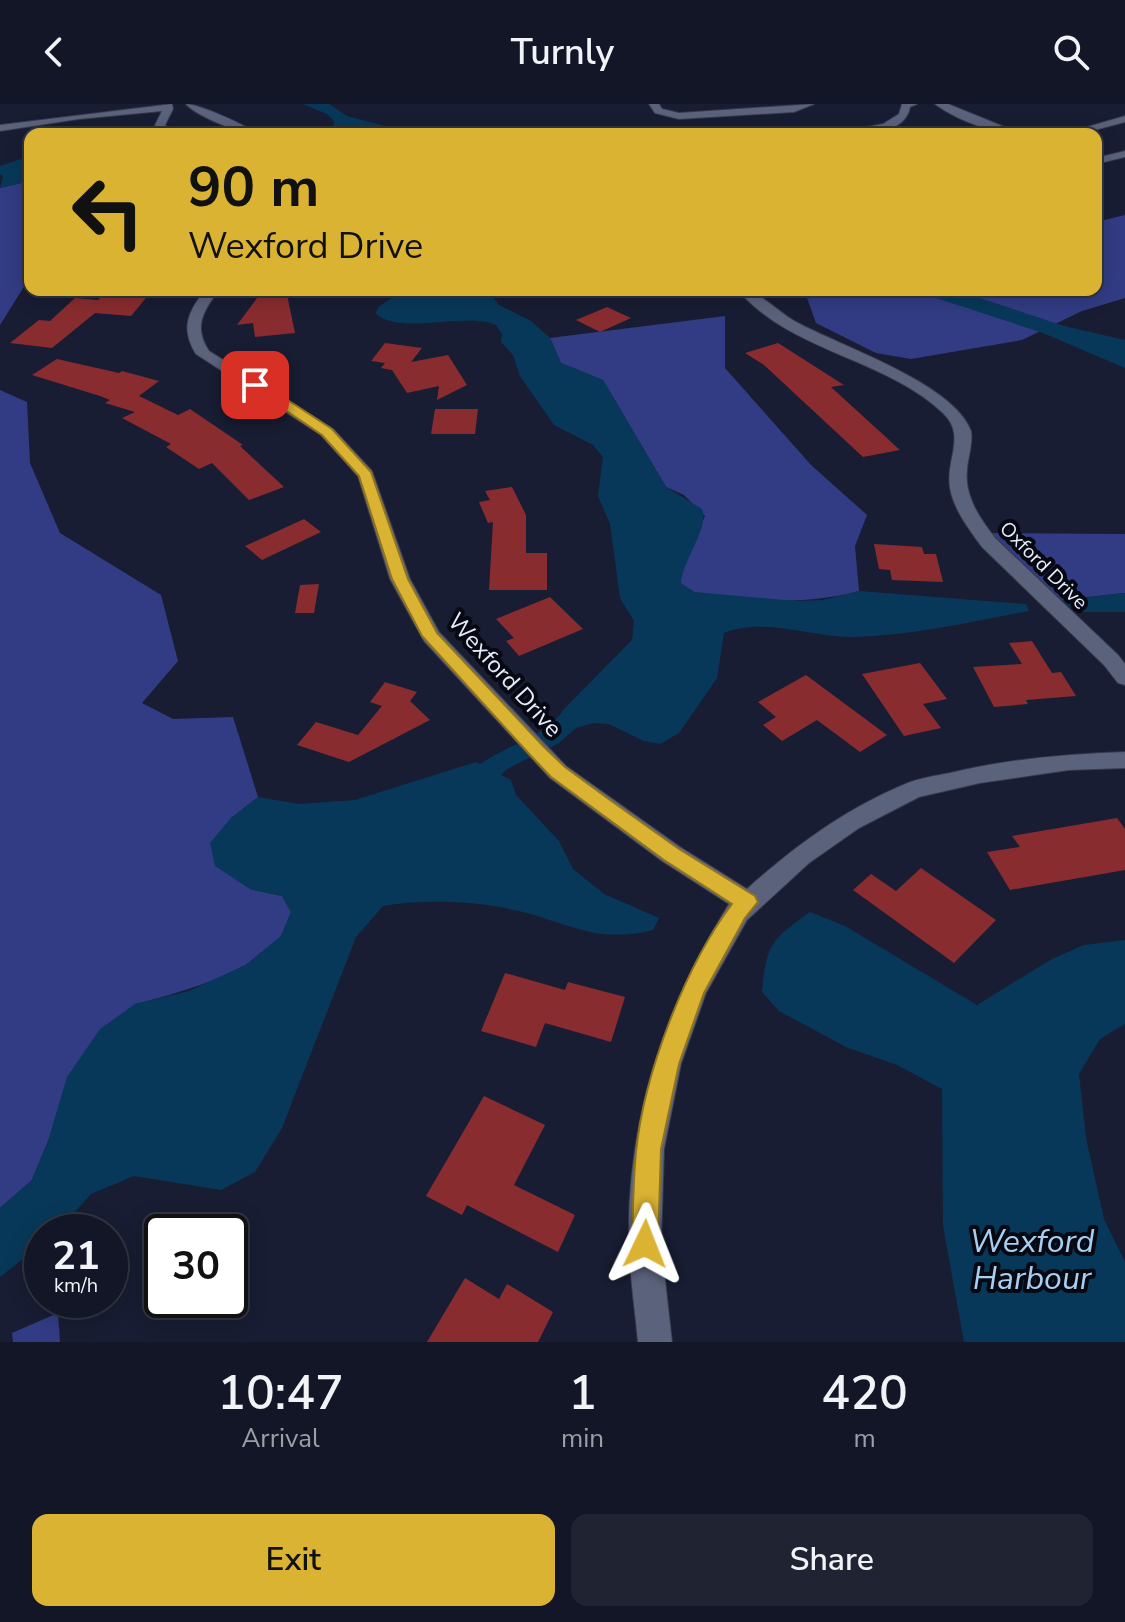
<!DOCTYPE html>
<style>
body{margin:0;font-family:"Nunito Sans",sans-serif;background:#1f2332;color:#f1f3f6;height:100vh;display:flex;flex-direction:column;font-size:30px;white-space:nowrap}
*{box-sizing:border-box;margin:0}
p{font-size:26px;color:#9c9fa7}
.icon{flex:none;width:44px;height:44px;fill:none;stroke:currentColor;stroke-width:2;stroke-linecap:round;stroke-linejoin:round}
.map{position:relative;height:1238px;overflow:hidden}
.sheet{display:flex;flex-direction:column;background:#121626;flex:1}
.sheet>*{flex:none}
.banner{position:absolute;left:24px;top:24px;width:1078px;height:168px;border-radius:16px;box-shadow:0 4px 20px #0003,0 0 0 2px #313543;background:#dbb333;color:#111;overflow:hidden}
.speed{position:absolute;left:24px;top:1110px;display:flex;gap:16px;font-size:40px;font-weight:700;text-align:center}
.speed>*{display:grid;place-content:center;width:104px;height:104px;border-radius:50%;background:#121626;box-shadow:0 4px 20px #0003,0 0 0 2px #313543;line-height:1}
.speed small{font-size:20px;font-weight:400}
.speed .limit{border:4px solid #111;border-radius:12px;background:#fff;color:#111}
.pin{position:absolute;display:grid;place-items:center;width:68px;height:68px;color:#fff;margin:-34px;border-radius:16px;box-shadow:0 4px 12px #0006}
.me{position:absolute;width:88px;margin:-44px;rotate:2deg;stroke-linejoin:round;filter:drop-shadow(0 0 6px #0008)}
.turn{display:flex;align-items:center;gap:28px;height:168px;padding:0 32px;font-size:36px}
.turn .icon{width:104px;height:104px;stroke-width:2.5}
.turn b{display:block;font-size:56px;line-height:68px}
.eta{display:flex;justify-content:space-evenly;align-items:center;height:136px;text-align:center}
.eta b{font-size:48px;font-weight:600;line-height:56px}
.button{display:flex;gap:16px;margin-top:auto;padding:16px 32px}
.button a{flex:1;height:92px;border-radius:16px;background:#dbb333;color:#111;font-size:32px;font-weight:600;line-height:92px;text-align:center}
.button a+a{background:#1f2332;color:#f1f3f6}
header{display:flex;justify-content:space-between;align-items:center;height:104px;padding:0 32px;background:#121626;font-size:36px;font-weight:600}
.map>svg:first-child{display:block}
.green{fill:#323c84}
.water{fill:#083859}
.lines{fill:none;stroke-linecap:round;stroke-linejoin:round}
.canal{fill:#083859;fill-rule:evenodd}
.building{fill:#892c2f}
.minor-casing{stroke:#37394b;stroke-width:2}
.minor{fill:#5b627c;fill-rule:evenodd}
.route{fill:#dbb333;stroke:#8e7421;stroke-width:2}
.labels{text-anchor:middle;stroke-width:8;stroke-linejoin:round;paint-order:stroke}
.far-street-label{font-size:20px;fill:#e7ebfa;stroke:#060812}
.street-label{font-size:24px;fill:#e7ebfa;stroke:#060812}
.near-water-label{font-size:32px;font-style:italic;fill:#a8cef0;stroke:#060812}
</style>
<header><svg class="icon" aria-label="back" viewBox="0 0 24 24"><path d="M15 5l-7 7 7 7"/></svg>Turnly<svg class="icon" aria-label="search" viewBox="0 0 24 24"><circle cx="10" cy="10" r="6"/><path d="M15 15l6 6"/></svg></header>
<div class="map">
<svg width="1125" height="1238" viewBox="0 0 1125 1238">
<rect width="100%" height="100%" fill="#181d33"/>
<!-- green -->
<g class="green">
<polygon points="30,77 30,173 0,221 0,84"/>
<polygon points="1125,111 1125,194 1082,207 1022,236 911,255 876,249 816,219 806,191 824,186 1096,186 1096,118"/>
<path d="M725,212v52l86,97 56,50 -12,31 4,45c-56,15 -108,10 -165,1l-14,-9 2,-15 23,-52 -21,-21 -18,-8 -63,-107 -42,-17 -11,-25z"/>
<path d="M0,286l27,12 3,61 30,70 101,62 17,66 -36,42 31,16 60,-2 25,80 -28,22 20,70 32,7 9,16c-3,7 -6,17 -10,24 -27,37 -103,57 -146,68l-87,137 -16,39 -32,28z"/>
<polygon points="988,429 1125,430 1125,489 1061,496"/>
<polygon points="58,1209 60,1238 13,1238 12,1229"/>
</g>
<!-- water -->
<g class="water">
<polygon points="303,0 329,0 347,12 401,26 394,30 337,30 333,26 334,17 327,10"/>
<polygon points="30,52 30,77 0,84 3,72 0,70 0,62"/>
<path d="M405,186h83l11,15 32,16 19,17 11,25 42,17 63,107 36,22c8,18 -20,52 -21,74l13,9 102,9 27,-1 36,-9 167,13 3,7c-58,11 -118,25 -177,26 -43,0 -88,-20 -128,-4l-7,45 -38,55 -19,11 -16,-3 -35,-17 -16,-1 -23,7 -14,-7 7,-13 69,-70 2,-19 -14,-23 -10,-74 -12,-28 5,-39 -10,-12 -39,-20 -34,-49 -7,-21 -12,-13 1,-8 -6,-9c-31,-14 -94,11 -120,-11l2,-7z"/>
<polygon points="926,186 956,186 1064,222 1125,236 1125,264 1043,229 936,194"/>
<polygon points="1125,489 1125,508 1077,508 1061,496"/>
<path d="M476,658l35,18 5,15 43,46 14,28 31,25 55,24 -6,12c-56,14 -82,-6 -134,-19 -43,-10 -93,-12 -136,-5l-27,31 -74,191 -27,44 -34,18 -87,-14 -43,18 -34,38h-15v12l-42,33v-69l32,-28 16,-39 19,-64 33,-48 35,-25 54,-13 56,-26 36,-29 10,-24 -9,-16 -32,-7 -35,-23 -5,-23 20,-24 28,-22 41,7 56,-4z"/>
<path d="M810,808l35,14 132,79 75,-46 32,-14 41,-5v84l-25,15 -21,35 7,64 18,81 21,43v80h-161l-21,-116 -1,-137 -45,-24 -51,-18 -67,-36 -17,-19c5,-49 9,-52 48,-80z"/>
</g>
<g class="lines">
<!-- canal -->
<path class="canal" d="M587,593l8,2 4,6 -4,6 -36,32 -52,26 -29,28 -9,3 -9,-3 -4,-7c19,-34 57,-40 86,-60 15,-10 27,-28 45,-33z"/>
</g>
<!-- building -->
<g class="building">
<polygon points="108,186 143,186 141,189 150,189 131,212 95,209 52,244 10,239 39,216 50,217 75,194 98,196"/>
<polygon points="263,186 286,186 295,229 255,233 253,219 237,221"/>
<polygon points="607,203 631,214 600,228 576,216"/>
<polygon points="385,239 422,244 411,258 448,251 467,281 437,296 439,282 407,289 392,266 381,264 385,259 371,257"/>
<polygon points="778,239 844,281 831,283 900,346 863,353 764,261 745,249"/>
<polygon points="57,255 119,269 122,267 159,277 139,292 178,311 190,305 243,341 240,342 284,383 249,396 212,359 199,365 166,343 171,340 122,314 135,308 105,299 110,296 100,292 32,271"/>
<polygon points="435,305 478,305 475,330 431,330"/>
<polygon points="512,383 526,411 526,449 547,449 547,486 489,486 493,418 488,419 479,398 490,396 485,387"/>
<polygon points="304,415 321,428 262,456 245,442"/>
<polygon points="874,440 922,443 924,450 936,450 943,478 892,476 890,466 879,465"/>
<polygon points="319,480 314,509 295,509 300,481"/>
<polygon points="550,493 583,525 519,552 506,537 514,534 496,515"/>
<polygon points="1032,537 1052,569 1061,568 1076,592 1026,596 1028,600 994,603 973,563 1022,560 1009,539"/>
<polygon points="920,559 947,595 923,600 941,624 904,632 862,570"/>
<polygon points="806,571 887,631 860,648 817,616 782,637 763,621 776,613 758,598"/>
<polygon points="385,578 417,588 410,597 430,616 349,658 297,641 316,618 358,631 382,602 370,598"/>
<polygon points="1117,714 1125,725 1125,766 1010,786 987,748 1020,743 1012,732"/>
<polygon points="921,764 996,816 954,859 853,786 871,770 896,787"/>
<polygon points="505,869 565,886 568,878 625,893 611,938 545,919 536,943 481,927"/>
<polygon points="484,992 545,1021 514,1081 575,1111 558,1148 467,1101 462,1111 426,1092"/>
<polygon points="465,1174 499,1195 507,1180 553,1208 538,1238 427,1238"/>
</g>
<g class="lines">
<!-- minor casing -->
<g class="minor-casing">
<g id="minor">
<polygon points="172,0 173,5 165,21 174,30 163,30 155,21 162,7 79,15 0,27 0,21"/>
<path d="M186,0c12,0 61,21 70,30 -15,0 -60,-18 -70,-30z"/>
<polygon points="649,0 659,0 662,5 679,9 814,0 794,8 679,15 655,9"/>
<path d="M902,0h15l-7,3c-5,31 -57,27 -81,27l54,-10 16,-10z"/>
<path d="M935,0h13l74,30c-28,0 -64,-13 -87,-30z"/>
<polygon points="1125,12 1125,18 1080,30 1063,30"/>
<polygon points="1125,47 1125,53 1096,60 1096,54"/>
<path d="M205,186h14c-16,21 -26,37 -10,61l124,78 39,42 38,108 29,53 127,134 114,81 67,42c48,-43 97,-79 156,-104 15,-7 32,-9 47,-12 58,-14 116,-19 175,-21v16l-56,2 -89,13 -61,14 -60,31 -50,35 -62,57 -41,73 -25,71 -17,85 -3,95 11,98h-34c-3,-32 -8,-65 -9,-97 -3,-123 36,-238 100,-341l-67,-43 -112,-83 -126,-137 -34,-62 -32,-103 -37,-41 -125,-81c-16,-26 -8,-42 9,-64z"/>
<path d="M738,186c22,0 38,21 58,32 44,24 157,61 175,109 2,14 -3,25 -4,39 -3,26 13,49 29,69l122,116 7,9v21l-7,-2 -14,-18 -122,-118c-13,-18 -28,-37 -32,-59 -5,-28 17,-52 -7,-75 -58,-55 -152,-61 -205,-123z"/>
</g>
</g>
<!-- minor -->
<use href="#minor" class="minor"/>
</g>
<!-- route -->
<path class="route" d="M251,278h9l72,47 39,43 37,107 29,54 107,114 21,20 45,33 69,49 76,47 3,6 -13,16 -41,75 -25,71 -18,85 -3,95 -4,9 -9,4 -9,-4 -4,-9c1,-31 1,-62 4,-92 8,-78 49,-186 96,-248l-68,-44 -113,-83 -20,-21 -109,-120 -30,-57 -33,-103 -37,-41 -71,-48z"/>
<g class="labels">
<!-- far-street labels -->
<g class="far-street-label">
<text transform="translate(1044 461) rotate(45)" y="7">Oxford Drive</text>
</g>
<!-- street labels -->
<g class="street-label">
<text transform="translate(505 571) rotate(48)" y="8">Wexford Drive</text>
</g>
<!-- near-water labels -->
<g class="near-water-label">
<text x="1032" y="1148">Wexford<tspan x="1032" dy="37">Harbour</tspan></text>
</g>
</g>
</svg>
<div class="speed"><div>21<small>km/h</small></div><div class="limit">30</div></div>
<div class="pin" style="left:255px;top:281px;background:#d93025"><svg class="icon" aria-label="arrive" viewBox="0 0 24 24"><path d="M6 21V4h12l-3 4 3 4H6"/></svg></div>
<svg class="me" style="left:645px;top:1140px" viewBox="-20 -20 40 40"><path d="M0-17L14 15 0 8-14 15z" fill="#dbb333" stroke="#fff" stroke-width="4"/></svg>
<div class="banner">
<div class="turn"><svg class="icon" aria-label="left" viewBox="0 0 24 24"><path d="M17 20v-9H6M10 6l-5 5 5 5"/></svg><div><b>90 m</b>Wexford Drive</div></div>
</div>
</div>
<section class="sheet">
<div class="eta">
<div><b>10:47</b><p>Arrival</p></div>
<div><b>1</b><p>min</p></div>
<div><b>420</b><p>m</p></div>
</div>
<div class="button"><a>Exit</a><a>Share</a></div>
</section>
